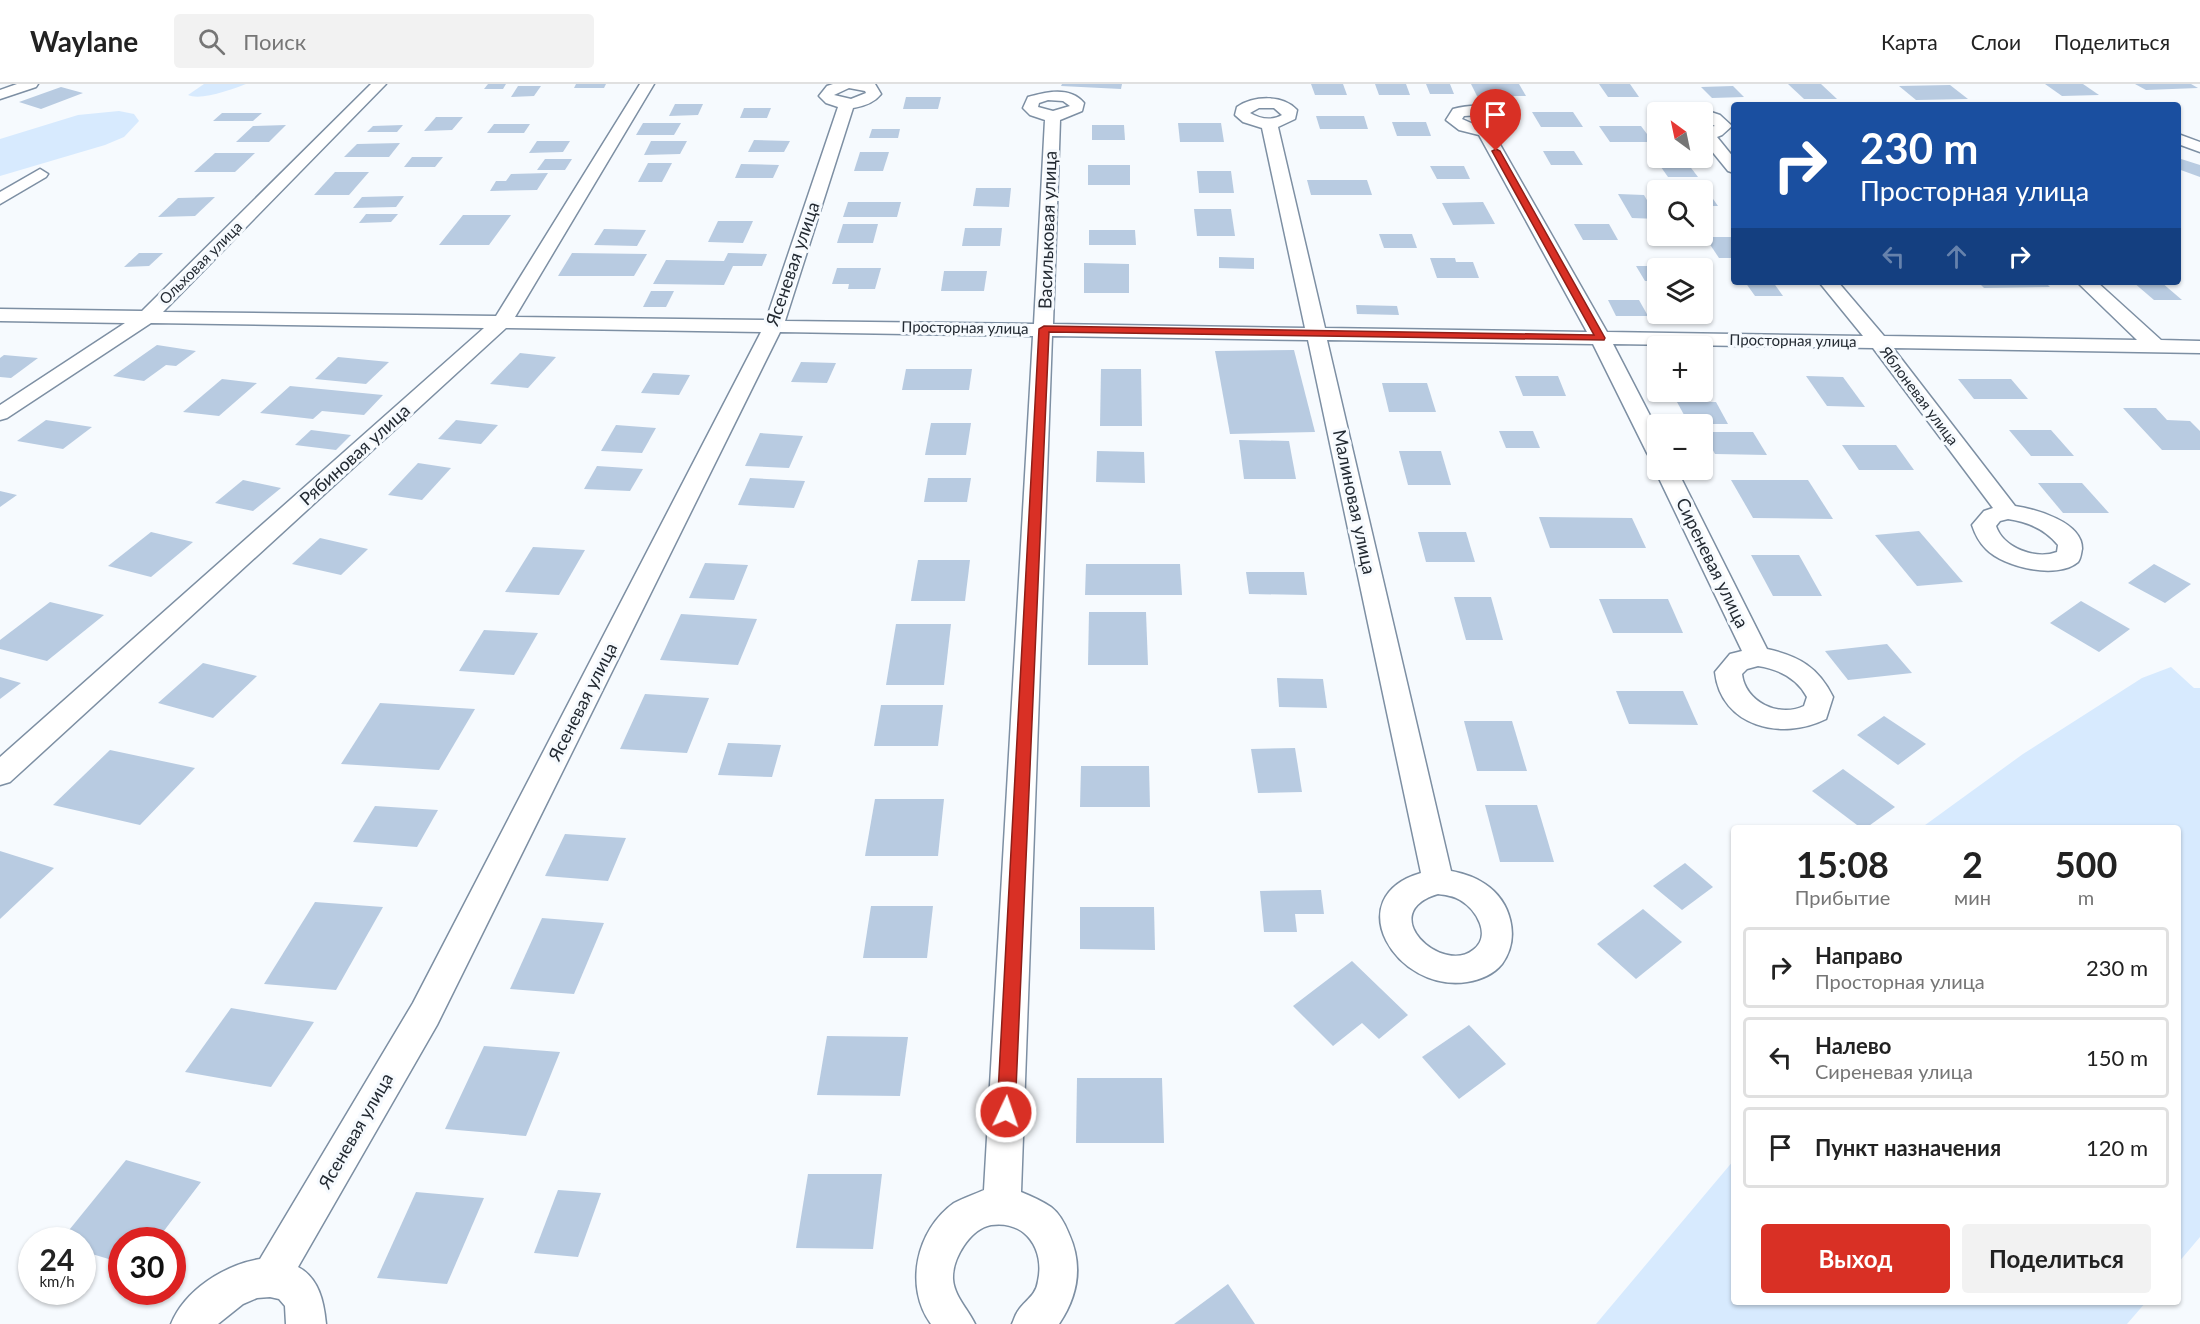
<!DOCTYPE html>
<html lang="ru">
<meta charset="utf-8">
<style>
body{margin:0;font-family:Lato,sans-serif;background:#f2f2f2;color:#222;height:100vh;display:flex;flex-direction:column;font-size:22px;white-space:nowrap}
*{box-sizing:border-box;margin:0}
p{font-size:20px;color:#767676}
.icon{flex:none;width:33px;height:33px;fill:none;stroke:currentColor;stroke-width:2;stroke-linecap:round;stroke-linejoin:round}
.map{position:relative;flex:1;overflow:hidden}
.panel{position:absolute;left:1731px;top:741px;width:450px;height:480px;display:flex;flex-direction:column;background:#fff;border-radius:6px;box-shadow:0 2px 4px #0004}
.panel>*{flex:none}
.banner{position:absolute;left:1731px;top:18px;width:450px;height:183px;border-radius:6px;box-shadow:0 2px 4px #0004;background:#1a4fa0;color:#fff;overflow:hidden}
.needle{width:39px;rotate:327deg}
.tools{position:absolute;left:1647px;top:18px;display:grid;gap:12px}
.tools a{display:grid;place-items:center;width:66px;height:66px;border-radius:6px;background:#fff;box-shadow:0 2px 4px #0004;font-size:30px}
.speed{position:absolute;left:18px;top:1143px;display:flex;gap:12px;font-size:30px;font-weight:700;text-align:center}
.speed>*{display:grid;place-content:center;width:78px;height:78px;border-radius:50%;background:#fff;box-shadow:0 2px 4px #0004;line-height:1}
.speed small{font-size:15px;font-weight:400}
.speed .limit{border:9px solid #d22;background:#fff;color:#111}
.pin{position:absolute;display:grid;place-items:center;width:51px;height:51px;color:#fff;margin:-62px -26px;border-radius:50% 50% 50% 0;rotate:-45deg;box-shadow:0 0 6px #0007}
.pin .icon{rotate:45deg}
.me{position:absolute;width:66px;margin:-33px;rotate:3deg;stroke-linejoin:round;filter:drop-shadow(0 0 4px #0008)}
.turn{display:flex;align-items:center;gap:21px;height:126px;padding:0 30px;font-size:27px}
.turn .icon{width:78px;height:78px;stroke-width:2.5}
.turn b{display:block;font-size:42px;line-height:51px}
.lanes{display:flex;align-items:center;height:57px;padding:0 30px;background:#0003;justify-content:center;gap:30px;direction:ltr}
.lanes .off{opacity:.35}
.eta{display:flex;justify-content:space-evenly;align-items:center;height:102px;text-align:center}
.eta b{font-size:36px;font-weight:700;line-height:42px}
.button{display:flex;gap:12px;margin-top:auto;padding:12px 30px}
.button a{flex:1;height:69px;border-radius:6px;background:#d93025;color:#fff;font-size:24px;font-weight:700;line-height:69px;text-align:center}
.button a+a{background:#f2f2f2;color:#222}
ul{padding:0;list-style:none}
li{display:flex;align-items:center;gap:18px;height:81px;margin:0 12px 9px;padding:0 18px;border:3px solid #e0e0e0;border-radius:6px}
li div{flex:1}
li b{display:block;font-size:22px}
li em{font-style:normal}
header{display:flex;align-items:center;gap:36px;box-sizing:border-box;height:84px;padding:0 30px;background:#fff;border-bottom:2px solid #e0e0e0}
header strong{font-size:28px}
nav{display:flex;gap:33px;margin-inline-start:auto;font-size:21px}
.search{width:420px;height:54px;background:#f2f2f2;display:flex;align-items:center;gap:15px;box-sizing:border-box;padding:0 21px;border-radius:6px;color:#767676;font-size:22px}
.map>svg:first-child{display:block}
.green{fill:#d7eafe}
.building{fill:#b8cbe1}
.lines{fill:none;stroke-linecap:round;stroke-linejoin:round}
.street-casing{stroke:#7d8fa3;stroke-width:3}
.street{fill:#fff;fill-rule:evenodd}
.route{fill:#d93025;stroke:#8d1f18;stroke-width:1.5}
.labels{text-anchor:middle;stroke-width:6;stroke-linejoin:round;paint-order:stroke}
.far-street-label{font-size:15px;fill:#232a32;stroke:#f6fafe}
.street-label{font-size:18px;fill:#232a32;stroke:#f6fafe}
</style>
<header>
<strong>Waylane</strong>
<div class="search"><svg class="icon" aria-label="search" viewBox="0 0 24 24"><circle cx="10" cy="10" r="6"/><path d="M15 15l6 6"/></svg>Поиск</div>
<nav><a>Карта</a><a>Слои</a><a>Поделиться</a></nav>
</header>
<div class="map">
<svg width="2200" height="1240" viewBox="0 0 2200 1240">
<rect width="100%" height="100%" fill="#f6fafe"/>
<!-- green -->
<g class="green">
<path d="M204,0h42c-13,5 -45,17 -58,11z"/>
<polygon points="119,27 134,30 139,37 124,53 105,61 0,92 0,55 78,31"/>
<polygon points="2171,583 2194,604 2200,604 2200,1153 2178,1179 2178,744 1921,744 2023,670 2142,594"/>
<polygon points="1734,1076 1734,1218 2146,1218 2127,1240 1596,1240"/>
</g>
<!-- building -->
<g class="building">
<polygon points="488,0 506,0 503,5 484,5"/>
<polygon points="576,0 606,0 604,4 574,4"/>
<polygon points="1062,0 1122,0 1121,5 1061,2"/>
<polygon points="1311,0 1343,0 1347,11 1315,11"/>
<polygon points="1375,0 1406,0 1410,11 1379,11"/>
<polygon points="1426,0 1450,0 1454,10 1430,10"/>
<polygon points="1471,0 1519,0 1526,12 1477,12"/>
<polygon points="1599,0 1630,0 1639,13 1608,13"/>
<polygon points="1788,0 1821,0 1837,15 1804,15"/>
<polygon points="2045,0 2083,0 2099,11 2062,12"/>
<polygon points="2135,0 2191,0 2198,4 2146,6"/>
<polygon points="1950,1 1968,15 1916,16 1899,2"/>
<polygon points="518,2 541,2 534,12 511,13"/>
<polygon points="1733,2 1744,13 1712,14 1701,3"/>
<polygon points="61,3 83,9 41,25 19,18"/>
<polygon points="906,13 941,13 938,25 903,25"/>
<polygon points="675,20 703,20 698,31 669,32"/>
<polygon points="744,24 771,24 767,34 740,34"/>
<polygon points="1532,28 1573,28 1583,43 1541,43"/>
<polygon points="222,29 262,29 253,37 213,37"/>
<polygon points="1316,32 1364,32 1368,45 1320,45"/>
<polygon points="436,33 463,33 452,46 424,47"/>
<polygon points="1392,38 1426,38 1431,52 1397,52"/>
<polygon points="643,39 681,39 674,51 636,51"/>
<polygon points="1178,39 1221,39 1224,58 1180,58"/>
<polygon points="494,40 530,40 524,49 487,49"/>
<polygon points="286,41 269,58 236,58 253,42"/>
<polygon points="403,41 397,48 367,48 373,42"/>
<polygon points="1092,41 1124,41 1125,56 1092,56"/>
<polygon points="1599,42 1641,42 1653,58 1610,58"/>
<polygon points="872,45 900,45 898,54 869,54"/>
<polygon points="754,56 790,57 784,68 748,68"/>
<polygon points="537,57 570,57 563,68 529,69"/>
<polygon points="651,57 687,57 680,70 644,71"/>
<polygon points="400,59 389,73 344,73 357,60"/>
<polygon points="1543,67 1574,67 1583,81 1551,81"/>
<polygon points="860,68 889,68 883,87 854,87"/>
<polygon points="215,69 255,69 235,88 194,88"/>
<polygon points="412,73 443,73 435,83 404,83"/>
<polygon points="2178,74 2200,81 2200,93 2178,85"/>
<polygon points="545,75 572,75 565,86 537,86"/>
<polygon points="1656,76 1685,76 1698,93 1668,93"/>
<polygon points="648,79 672,79 662,98 638,98"/>
<polygon points="741,80 779,81 773,94 735,94"/>
<rect x="1088" y="81" width="42" height="20"/>
<polygon points="1430,82 1464,82 1470,95 1437,95"/>
<polygon points="1197,87 1231,87 1234,109 1199,109"/>
<polygon points="335,88 369,88 349,111 314,111"/>
<polygon points="548,89 537,106 490,107 496,97 506,97 511,90"/>
<polygon points="1307,96 1367,96 1372,111 1311,111"/>
<polygon points="1673,102 1704,102 1718,122 1702,122 1702,106 1676,106"/>
<polygon points="976,104 1011,104 1009,123 973,122"/>
<polygon points="1618,110 1644,111 1658,135 1632,134"/>
<polygon points="404,112 396,123 353,124 362,113"/>
<polygon points="215,113 195,132 158,133 178,114"/>
<polygon points="848,118 901,118 897,133 843,133"/>
<polygon points="1483,118 1495,140 1453,141 1442,119"/>
<polygon points="1194,125 1231,125 1235,152 1197,152"/>
<polygon points="366,130 398,130 391,138 359,139"/>
<polygon points="463,131 511,131 489,161 439,161"/>
<polygon points="718,137 753,137 743,159 708,158"/>
<polygon points="843,140 878,140 873,159 837,159"/>
<polygon points="1574,140 1609,140 1618,156 1583,156"/>
<polygon points="965,144 1002,144 1000,162 962,162"/>
<polygon points="604,145 646,146 637,162 594,161"/>
<polygon points="1089,146 1135,146 1136,161 1089,161"/>
<polygon points="1379,150 1412,150 1417,164 1384,164"/>
<polygon points="1705,153 1734,153 1734,174 1719,174"/>
<polygon points="139,169 163,169 149,182 124,183"/>
<polygon points="572,169 647,170 634,192 558,192"/>
<polygon points="728,169 767,170 762,182 733,182 724,201 653,200 666,176 724,177"/>
<polygon points="1219,173 1254,174 1254,185 1219,184"/>
<polygon points="1430,174 1455,174 1456,178 1473,178 1479,194 1437,194"/>
<polygon points="1084,179 1129,180 1129,209 1084,209"/>
<polygon points="1636,182 1658,182 1658,197 1645,197"/>
<polygon points="837,184 881,184 875,205 848,205 849,200 832,200"/>
<polygon points="944,187 987,187 984,207 941,207"/>
<polygon points="1745,198 1773,198 1783,212 1755,212"/>
<polygon points="1978,198 2045,198 2050,203 1984,204"/>
<polygon points="2133,198 2161,198 2182,216 2154,216"/>
<polygon points="651,207 674,207 666,223 643,223"/>
<polygon points="1608,216 1639,216 1648,232 1616,232"/>
<polygon points="1356,221 1397,222 1399,231 1357,230"/>
<polygon points="157,261 196,267 176,282 166,281 144,297 113,292"/>
<polygon points="1294,266 1315,348 1230,350 1215,267"/>
<polygon points="520,269 556,273 528,304 490,300"/>
<polygon points="4,271 38,274 11,294 0,293 0,274"/>
<polygon points="338,273 389,278 366,300 315,295"/>
<polygon points="801,278 836,279 827,299 791,298"/>
<polygon points="906,285 972,285 969,306 902,306"/>
<polygon points="1101,285 1141,285 1142,342 1100,342"/>
<polygon points="653,289 690,291 679,311 641,309"/>
<polygon points="1515,292 1558,292 1566,312 1523,312"/>
<polygon points="1806,292 1843,293 1865,323 1827,322"/>
<polygon points="222,295 257,299 219,332 183,328"/>
<polygon points="1958,295 2011,295 2028,315 1974,315"/>
<polygon points="1382,299 1427,299 1436,328 1389,328"/>
<polygon points="290,302 383,311 364,331 322,327 313,335 260,329"/>
<polygon points="1677,318 1716,318 1728,340 1689,340"/>
<polygon points="2123,324 2156,324 2167,336 2190,337 2200,347 2200,366 2162,366"/>
<polygon points="46,336 92,343 63,365 17,357"/>
<polygon points="456,336 498,341 481,360 438,355"/>
<polygon points="931,339 971,339 966,371 925,371"/>
<polygon points="616,341 656,344 642,369 601,367"/>
<polygon points="311,346 351,351 336,366 295,361"/>
<polygon points="2009,346 2051,346 2074,372 2031,372"/>
<polygon points="1499,347 1533,347 1540,364 1506,364"/>
<polygon points="1703,348 1753,348 1767,371 1715,370"/>
<polygon points="760,349 803,352 789,384 745,382"/>
<polygon points="1239,356 1289,357 1296,395 1244,395"/>
<polygon points="1842,361 1896,361 1914,386 1859,386"/>
<polygon points="1097,367 1144,368 1145,399 1096,398"/>
<polygon points="1399,367 1441,367 1451,401 1408,401"/>
<polygon points="418,379 451,384 422,416 388,411"/>
<polygon points="597,382 643,385 630,407 584,405"/>
<polygon points="750,394 805,397 794,424 738,421"/>
<polygon points="928,394 971,394 967,418 924,418"/>
<polygon points="243,396 281,404 253,427 215,419"/>
<polygon points="1731,396 1808,396 1833,435 1753,434"/>
<polygon points="2038,399 2082,399 2109,429 2063,429"/>
<polygon points="0,407 17,411 0,423"/>
<polygon points="1539,433 1632,434 1646,464 1550,464"/>
<polygon points="1919,447 1963,498 1917,502 1875,451"/>
<polygon points="151,448 193,458 151,493 108,482"/>
<polygon points="1418,448 1466,448 1475,478 1426,478"/>
<polygon points="320,454 368,465 341,491 292,480"/>
<polygon points="533,463 585,466 559,511 505,508"/>
<polygon points="1751,471 1799,471 1822,512 1773,512"/>
<polygon points="918,476 970,476 965,517 911,517"/>
<polygon points="705,479 748,481 734,516 689,514"/>
<polygon points="1086,480 1180,480 1182,511 1085,511"/>
<polygon points="2154,480 2191,500 2165,519 2128,499"/>
<polygon points="1246,488 1304,488 1307,511 1249,510"/>
<polygon points="1454,513 1491,513 1503,556 1466,556"/>
<polygon points="1599,515 1668,515 1683,549 1613,549"/>
<polygon points="2081,517 2130,545 2099,568 2050,539"/>
<polygon points="50,518 104,531 47,577 0,565 0,556"/>
<polygon points="1089,528 1146,528 1148,581 1088,581"/>
<polygon points="681,530 757,535 738,581 660,576"/>
<polygon points="896,540 951,540 944,601 886,601"/>
<polygon points="484,546 538,549 514,591 459,587"/>
<polygon points="1887,560 1912,589 1848,596 1825,567"/>
<polygon points="203,579 257,592 213,634 158,619"/>
<polygon points="0,593 21,599 0,615"/>
<polygon points="1277,594 1323,595 1327,624 1279,623"/>
<polygon points="1616,607 1683,607 1698,641 1629,640"/>
<polygon points="645,610 709,614 687,669 620,665"/>
<polygon points="380,619 475,625 439,686 341,680"/>
<polygon points="881,621 943,621 938,662 874,662"/>
<polygon points="1884,632 1926,660 1898,681 1857,651"/>
<polygon points="1464,637 1512,637 1527,687 1477,687"/>
<polygon points="728,659 781,661 772,693 718,691"/>
<polygon points="1295,664 1302,708 1258,709 1251,665"/>
<polygon points="110,666 195,684 140,741 53,721"/>
<polygon points="1081,682 1149,682 1150,723 1080,723"/>
<polygon points="1843,685 1895,723 1866,744 1861,744 1812,707"/>
<polygon points="875,715 944,715 938,772 865,772"/>
<polygon points="1485,721 1537,721 1554,778 1500,778"/>
<polygon points="375,722 438,726 417,763 353,758"/>
<polygon points="565,750 626,754 608,797 545,792"/>
<polygon points="0,767 54,784 0,835"/>
<polygon points="1685,779 1713,803 1682,826 1653,802"/>
<polygon points="1321,806 1324,830 1295,830 1297,848 1264,848 1260,807"/>
<polygon points="315,818 383,823 336,906 264,900"/>
<polygon points="871,822 933,822 927,874 863,874"/>
<polygon points="1080,823 1154,823 1155,866 1080,865"/>
<polygon points="1643,825 1682,858 1636,895 1597,860"/>
<polygon points="542,834 604,839 574,910 510,905"/>
<polygon points="1352,877 1408,931 1379,955 1362,939 1333,962 1293,922"/>
<polygon points="231,924 314,938 271,1003 185,988"/>
<polygon points="1469,941 1506,980 1459,1015 1422,973"/>
<polygon points="827,952 908,953 900,1012 817,1011"/>
<polygon points="484,962 560,968 526,1052 445,1045"/>
<polygon points="1077,994 1162,994 1164,1059 1076,1059"/>
<polygon points="126,1076 201,1098 157,1156 122,1156 122,1179 82,1167 82,1156 61,1156"/>
<polygon points="808,1090 882,1090 873,1165 796,1164"/>
<polygon points="558,1106 601,1109 578,1173 534,1169"/>
<polygon points="416,1108 484,1114 447,1200 377,1194"/>
<polygon points="1228,1200 1255,1240 1174,1240"/>
</g>
<g class="lines">
<!-- street casing -->
<g class="street-casing">
<g id="street">
<polygon points="17,0 38,0 36,3 0,15 0,6"/>
<path d="M371,0h15l-223,228 333,4 144,-232h14l-139,233 251,3 72,-213 -12,-4 -7,-7 8,-10 6,-2h42l6,10c-7,9 -17,12 -28,14l-68,213 249,3 11,-204 -15,-5 -7,-7 5,-11c18,-5 42,-11 56,6l-2,8 -22,9 -7,204 252,4 -43,-200 -19,-6 -8,-7 2,-8c16,-11 46,-13 60,3l-2,9 -17,8 47,201 262,4 -108,-197 -20,-5 -13,-10 7,-11c19,-5 46,-6 59,11l-4,8 -14,6 113,198 256,4 -44,-54h19l46,54 253,4 -60,-58h20l64,58 39,1v12l-307,-5 122,158c20,3 68,16 67,43 -1,4 -1,9 -4,13 -21,18 -75,5 -92,-13 -7,-7 -11,-15 -14,-24l12,-14 9,-3 -120,-160 -260,-4 45,87v28l-8,-1 -3,-5 -54,-109 -266,-4 124,531c11,2 24,6 34,13 26,17 36,54 17,80 -8,10 -22,16 -35,18 -71,11 -129,-85 -46,-109l-113,-533 -256,-4 -31,856c10,4 21,9 30,15 9,7 14,17 18,27 14,31 9,62 -10,90h-47c2,-4 3,-9 6,-13 7,-11 18,-15 20,-30 7,-31 -12,-61 -47,-56 -21,4 -39,34 -38,54 1,17 15,30 22,45h-44c-27,-37 -15,-94 23,-121 9,-5 21,-9 30,-13l49,-854 -253,-4 -343,693 -139,242c21,11 26,35 28,57h-40l-1,-18 -6,-7 -9,-2 -13,1 -14,6 -25,20h-47c14,-34 53,-59 89,-65l153,-256 348,-671 -255,-4 -496,454 -10,3v-28l484,-429 -333,-5 -144,95 -7,2v-15l125,-82 -125,-2v-12l142,2zM849,4l16,3 1,2 -15,6 -17,-4zM1048,16l15,1 7,5 -17,5 -15,-4 1,-4zM1259,24h15l8,7c-10,6 -22,4 -32,-2zM1480,31l13,3 3,5 -18,3 -16,-7 2,-3zM2008,435c20,3 37,10 50,26l-1,7c-21,8 -54,-4 -61,-26l4,-5zM1438,810c8,1 16,2 22,6 17,10 32,36 13,50 -31,25 -99,-37 -35,-56z"/>
<polygon points="1702,25 1720,31 1732,42 1722,51 1717,53 1734,74 1734,89 1728,87 1702,55 1702,44 1715,42 1702,35 1702,28 1695,28"/>
<polygon points="2178,50 2200,58 2200,68 2178,60"/>
<polygon points="40,85 48,90 46,93 0,120 0,108"/>
<path d="M1658,382v4h19l90,179c32,7 52,19 66,48l-7,22c-44,22 -105,8 -111,-47l15,-18 12,-3 -87,-181zM1758,582c20,3 39,12 49,31l-3,9c-25,12 -59,-4 -62,-32l5,-5z"/>
</g>
</g>
<!-- street -->
<use href="#street" class="street"/>
</g>
<!-- route -->
<polygon class="route" points="1496,65 1500,67 1605,254 1604,256 1049,248 1015,1028 1012,1034 1006,1036 1000,1034 997,1028 1039,245 1044,242 1594,251 1492,67"/>
<g class="labels">
<!-- far-street labels -->
<g class="far-street-label">
<text transform="translate(201 179) rotate(-45)" y="5">Ольховая улица</text>
<text transform="translate(965 244) rotate(1)" y="5">Просторная улица</text>
<text transform="translate(1793 257) rotate(1)" y="5">Просторная улица</text>
<text transform="translate(1919 312) rotate(53)" y="5">Яблоневая улица</text>
</g>
<!-- street labels -->
<g class="street-label">
<text transform="translate(1048 146) rotate(-88)" y="6">Васильковая улица</text>
<text transform="translate(793 180) rotate(-71)" y="6">Ясеневая улица</text>
<text transform="translate(355 371) rotate(-42)" y="6">Рябиновая улица</text>
<text transform="translate(1354 418) rotate(78)" y="6">Малиновая улица</text>
<text transform="translate(1712 479) rotate(64)" y="6">Сиреневая улица</text>
<text transform="translate(583 618) rotate(-63)" y="6">Ясеневая улица</text>
<text transform="translate(356 1047) rotate(-60)" y="6">Ясеневая улица</text>
</g>
</g>
</svg>
<div class="tools">
<a><svg class="needle" viewBox="-14 -14 28 28"><path d="M0-13l5 13h-10z" fill="#e53935"/><path d="M0 13l5-13h-10z" fill="#767676"/></svg></a>
<a><svg class="icon" aria-label="search" viewBox="0 0 24 24"><circle cx="10" cy="10" r="6"/><path d="M15 15l6 6"/></svg></a>
<a><svg class="icon" aria-label="layers" viewBox="0 0 24 24"><path d="M12 4l9 5-9 5-9-5zM3 14l9 5 9-5"/></svg></a>
<a>+</a>
<a>−</a>
</div>
<div class="speed"><div>24<small>km/h</small></div><div class="limit">30</div></div>
<div class="pin" style="left:1496px;top:67px;background:#d93025"><svg class="icon" aria-label="arrive" viewBox="0 0 24 24"><path d="M6 21V4h12l-3 4 3 4H6"/></svg></div>
<svg class="me" style="left:1006px;top:1028px" viewBox="-20 -20 40 40"><circle r="17" fill="#d93025" stroke="#fff" stroke-width="3"/><path d="M0-11L8 9 0 5-8 9z" fill="#fff"/></svg>
<div class="banner">
<div class="turn"><svg class="icon" aria-label="right" viewBox="0 0 24 24"><path d="M7 20v-9h11M14 6l5 5-5 5"/></svg><div><b>230 m</b>Просторная улица</div></div>
<div class="lanes"><svg class="icon off" aria-label="left" viewBox="0 0 24 24"><path d="M17 20v-9H6M10 6l-5 5 5 5"/></svg><svg class="icon off" aria-label="ahead" viewBox="0 0 24 24"><path d="M12 20V5M6 11l6-6 6 6"/></svg><svg class="icon" aria-label="right" viewBox="0 0 24 24"><path d="M7 20v-9h11M14 6l5 5-5 5"/></svg></div>
</div>
<section class="panel">
<div class="eta">
<div><b>15:08</b><p>Прибытие</p></div>
<div><b>2</b><p>мин</p></div>
<div><b>500</b><p>m</p></div>
</div>
<ul>
<li><svg class="icon" aria-label="right" viewBox="0 0 24 24"><path d="M7 20v-9h11M14 6l5 5-5 5"/></svg><div><b>Направо</b><p>Просторная улица</p></div><em>230 m</em></li>
<li><svg class="icon" aria-label="left" viewBox="0 0 24 24"><path d="M17 20v-9H6M10 6l-5 5 5 5"/></svg><div><b>Налево</b><p>Сиреневая улица</p></div><em>150 m</em></li>
<li><svg class="icon" aria-label="arrive" viewBox="0 0 24 24"><path d="M6 21V4h12l-3 4 3 4H6"/></svg><div><b>Пункт назначения</b></div><em>120 m</em></li>
</ul>
<div class="button"><a>Выход</a><a>Поделиться</a></div>
</section>
</div>
